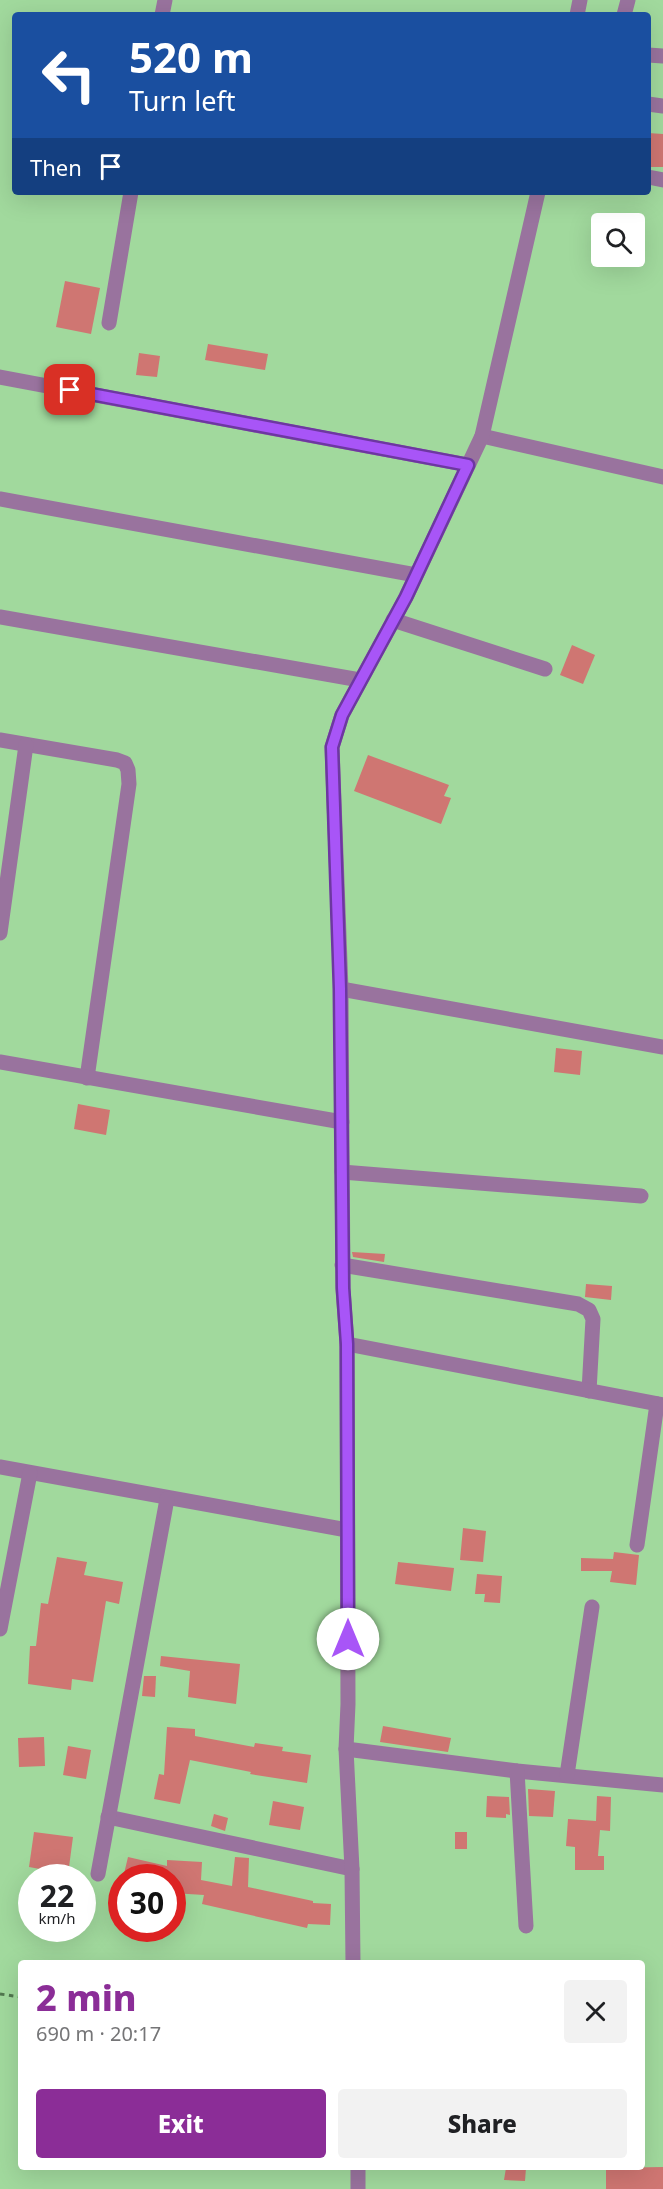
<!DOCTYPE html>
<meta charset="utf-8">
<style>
body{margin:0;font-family:"Noto Sans",sans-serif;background:#f2f2f2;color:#202124;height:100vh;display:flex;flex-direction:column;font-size:22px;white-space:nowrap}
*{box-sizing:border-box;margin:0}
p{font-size:20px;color:#757577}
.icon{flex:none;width:33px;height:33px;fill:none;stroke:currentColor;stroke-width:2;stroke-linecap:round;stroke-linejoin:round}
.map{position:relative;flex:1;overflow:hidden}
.drawer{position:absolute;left:18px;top:1960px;width:627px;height:210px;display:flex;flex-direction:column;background:#fff;border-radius:6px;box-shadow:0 6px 24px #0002}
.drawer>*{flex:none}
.guide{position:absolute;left:12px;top:12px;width:639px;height:183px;border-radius:6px;box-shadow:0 6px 24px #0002;background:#1a4fa0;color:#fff;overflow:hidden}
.controls{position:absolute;left:591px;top:213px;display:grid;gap:12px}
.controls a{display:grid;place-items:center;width:54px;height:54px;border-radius:6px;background:#fff;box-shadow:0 6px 24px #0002;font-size:30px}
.speed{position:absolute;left:18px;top:1864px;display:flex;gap:12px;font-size:30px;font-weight:700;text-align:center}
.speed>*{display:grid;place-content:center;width:78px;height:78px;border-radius:50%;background:#fff;box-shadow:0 6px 24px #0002;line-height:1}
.speed small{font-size:15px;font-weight:400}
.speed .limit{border:9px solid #d22;background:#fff;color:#111}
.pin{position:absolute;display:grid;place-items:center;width:51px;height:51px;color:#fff;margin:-26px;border-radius:12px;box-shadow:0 3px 9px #0006}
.me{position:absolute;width:66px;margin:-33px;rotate:0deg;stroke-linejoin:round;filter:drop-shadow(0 0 4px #0008)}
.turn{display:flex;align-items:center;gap:21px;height:126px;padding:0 18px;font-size:27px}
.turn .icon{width:78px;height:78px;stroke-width:2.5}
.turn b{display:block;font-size:42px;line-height:51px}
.then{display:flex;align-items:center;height:57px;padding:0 18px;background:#0003;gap:12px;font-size:22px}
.round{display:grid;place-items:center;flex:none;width:63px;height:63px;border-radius:6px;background:#f2f2f2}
.head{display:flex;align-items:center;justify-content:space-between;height:102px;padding:0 18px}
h1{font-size:36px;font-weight:800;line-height:45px;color:#8b2d97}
.button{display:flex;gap:12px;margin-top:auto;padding:12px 18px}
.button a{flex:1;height:69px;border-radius:6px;background:#8b2d97;color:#fff;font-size:24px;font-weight:800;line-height:69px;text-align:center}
.button a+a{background:#f2f2f2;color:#202124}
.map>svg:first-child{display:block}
.building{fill:#cf7672}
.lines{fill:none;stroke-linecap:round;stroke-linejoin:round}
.path{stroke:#50764e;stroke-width:3;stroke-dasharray:4.5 4.5;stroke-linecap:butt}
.minor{stroke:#99739e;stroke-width:15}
.route-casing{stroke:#6d37a1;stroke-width:15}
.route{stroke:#a855f7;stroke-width:10}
</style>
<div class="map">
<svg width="663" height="2189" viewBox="0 0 663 2189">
<rect width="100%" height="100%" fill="#a1d99d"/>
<!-- building -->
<g class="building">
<polygon points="648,133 663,134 663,167 648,167"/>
<polygon points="65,281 100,288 91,334 56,327"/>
<polygon points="208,344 268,354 265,370 205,360"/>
<polygon points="139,353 160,356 157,377 136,375"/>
<polygon points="572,645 595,655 583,684 560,675"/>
<polygon points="368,755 449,785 444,796 451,798 441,824 354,791"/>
<polygon points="556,1048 582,1051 580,1075 554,1072"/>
<polygon points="78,1104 110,1110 106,1135 74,1129"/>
<polygon points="352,1252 385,1254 384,1262 353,1257"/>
<polygon points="586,1284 612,1286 611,1300 585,1297"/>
<polygon points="463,1528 486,1531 483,1562 460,1560"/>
<polygon points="614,1552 639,1555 636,1585 610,1582 612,1571 581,1571 581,1558 613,1559"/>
<polygon points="57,1557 87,1562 84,1575 123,1582 119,1604 106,1601 93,1682 72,1679 71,1690 28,1684 30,1646 36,1646 41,1603 48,1604"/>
<polygon points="398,1562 454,1568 451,1591 395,1584"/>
<polygon points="477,1574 502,1576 500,1603 484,1602 485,1594 475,1594"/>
<polygon points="161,1656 240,1664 236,1704 188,1697 190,1671 160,1666"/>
<polygon points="144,1676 156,1676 155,1697 142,1696"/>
<polygon points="383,1726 451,1738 448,1752 380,1742"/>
<polygon points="167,1727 195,1729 195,1736 254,1747 255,1743 283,1747 282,1751 311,1755 307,1783 250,1774 251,1772 190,1760 180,1804 154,1799 159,1774 164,1775"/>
<polygon points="44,1737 45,1766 19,1767 18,1738"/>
<polygon points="68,1746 91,1750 86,1779 63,1775"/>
<polygon points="528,1789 555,1791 553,1817 529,1816"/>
<polygon points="487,1796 509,1797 510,1815 506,1814 506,1818 486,1817"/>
<polygon points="597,1796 611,1797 610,1831 600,1830 598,1856 604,1856 604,1870 575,1870 575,1847 566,1846 568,1819 596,1821"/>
<polygon points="273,1801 304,1807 300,1830 269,1825"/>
<polygon points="214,1814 228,1818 225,1831 211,1826"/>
<polygon points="34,1832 73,1837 69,1867 58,1866 57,1876 39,1873 40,1869 29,1867"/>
<rect x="455" y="1832" width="12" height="17"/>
<polygon points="128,1857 167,1866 167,1860 202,1862 201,1880 232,1886 235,1857 249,1858 248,1887 313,1901 313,1903 331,1904 330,1925 308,1924 307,1928 202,1904 204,1895 172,1893 172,1878 123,1878"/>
<polygon points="663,2167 663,2189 606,2189 606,2168"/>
<polygon points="506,2168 526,2168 525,2181 504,2180"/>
</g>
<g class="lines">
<!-- path -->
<polyline class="path" points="0,1994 21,1997"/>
<!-- minor -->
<g class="minor">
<polyline points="162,15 165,0"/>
<polyline points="577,15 580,0"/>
<polyline points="624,15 628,0"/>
<polyline points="648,55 663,56"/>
<polyline points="648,104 663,106"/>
<polyline points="648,177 663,180"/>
<polyline points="109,323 131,192"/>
<polyline points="0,377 468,465"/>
<polyline points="482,436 663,477"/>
<polyline points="0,499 416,575"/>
<polyline points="0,617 360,680"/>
<polyline points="393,620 545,669"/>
<polyline points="0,740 117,760 125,763 128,770 129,784 87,1078"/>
<polyline points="0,933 26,745"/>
<polyline points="341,989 663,1047"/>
<polyline points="0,1062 342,1122"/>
<polyline points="342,1172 641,1196"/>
<polyline points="342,1265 578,1304 589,1310 593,1319 589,1391"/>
<polyline points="347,1344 663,1405"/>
<polyline points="0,1467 347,1530"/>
<polyline points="637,1545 657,1404"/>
<polyline points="0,1629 30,1473"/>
<polyline points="346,1749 517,1771 663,1785"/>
<polyline points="517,1771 526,1926"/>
<polyline points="567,1775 592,1607"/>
<polyline points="108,1817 352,1869"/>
<polyline points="98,1874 167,1499"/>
<polyline points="353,1964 352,1869 346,1749 348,1704 347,1344 343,1289 341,989 332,747 342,715 406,597 482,436 538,192"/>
<polyline points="358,2168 358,2189"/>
</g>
</g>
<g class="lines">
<!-- route casing -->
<g class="route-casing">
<polyline id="route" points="70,390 468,465 406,597 342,715 332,747 340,989 343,1288 347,1344 348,1639"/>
</g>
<!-- route -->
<use href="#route" class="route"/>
</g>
</svg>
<div class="controls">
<a><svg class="icon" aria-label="search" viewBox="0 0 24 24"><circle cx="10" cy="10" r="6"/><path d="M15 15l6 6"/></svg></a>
</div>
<div class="speed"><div>22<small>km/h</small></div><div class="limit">30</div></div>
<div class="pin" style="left:70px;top:390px;background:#d93025"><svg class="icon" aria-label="arrive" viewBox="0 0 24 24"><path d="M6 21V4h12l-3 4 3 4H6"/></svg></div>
<svg class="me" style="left:348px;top:1639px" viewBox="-20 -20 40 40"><circle r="19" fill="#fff"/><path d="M0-13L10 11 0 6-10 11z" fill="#a855f7"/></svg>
<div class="guide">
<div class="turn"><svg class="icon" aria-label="left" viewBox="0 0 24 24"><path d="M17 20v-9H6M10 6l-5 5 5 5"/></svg><div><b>520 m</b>Turn left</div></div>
<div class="then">Then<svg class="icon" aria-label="arrive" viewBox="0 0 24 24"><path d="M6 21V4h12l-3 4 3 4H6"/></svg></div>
</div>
<section class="drawer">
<div class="head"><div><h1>2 min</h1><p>690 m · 20:17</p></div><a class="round"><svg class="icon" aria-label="close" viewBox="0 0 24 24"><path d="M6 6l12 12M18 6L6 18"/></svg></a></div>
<div class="button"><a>Exit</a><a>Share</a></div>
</section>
</div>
